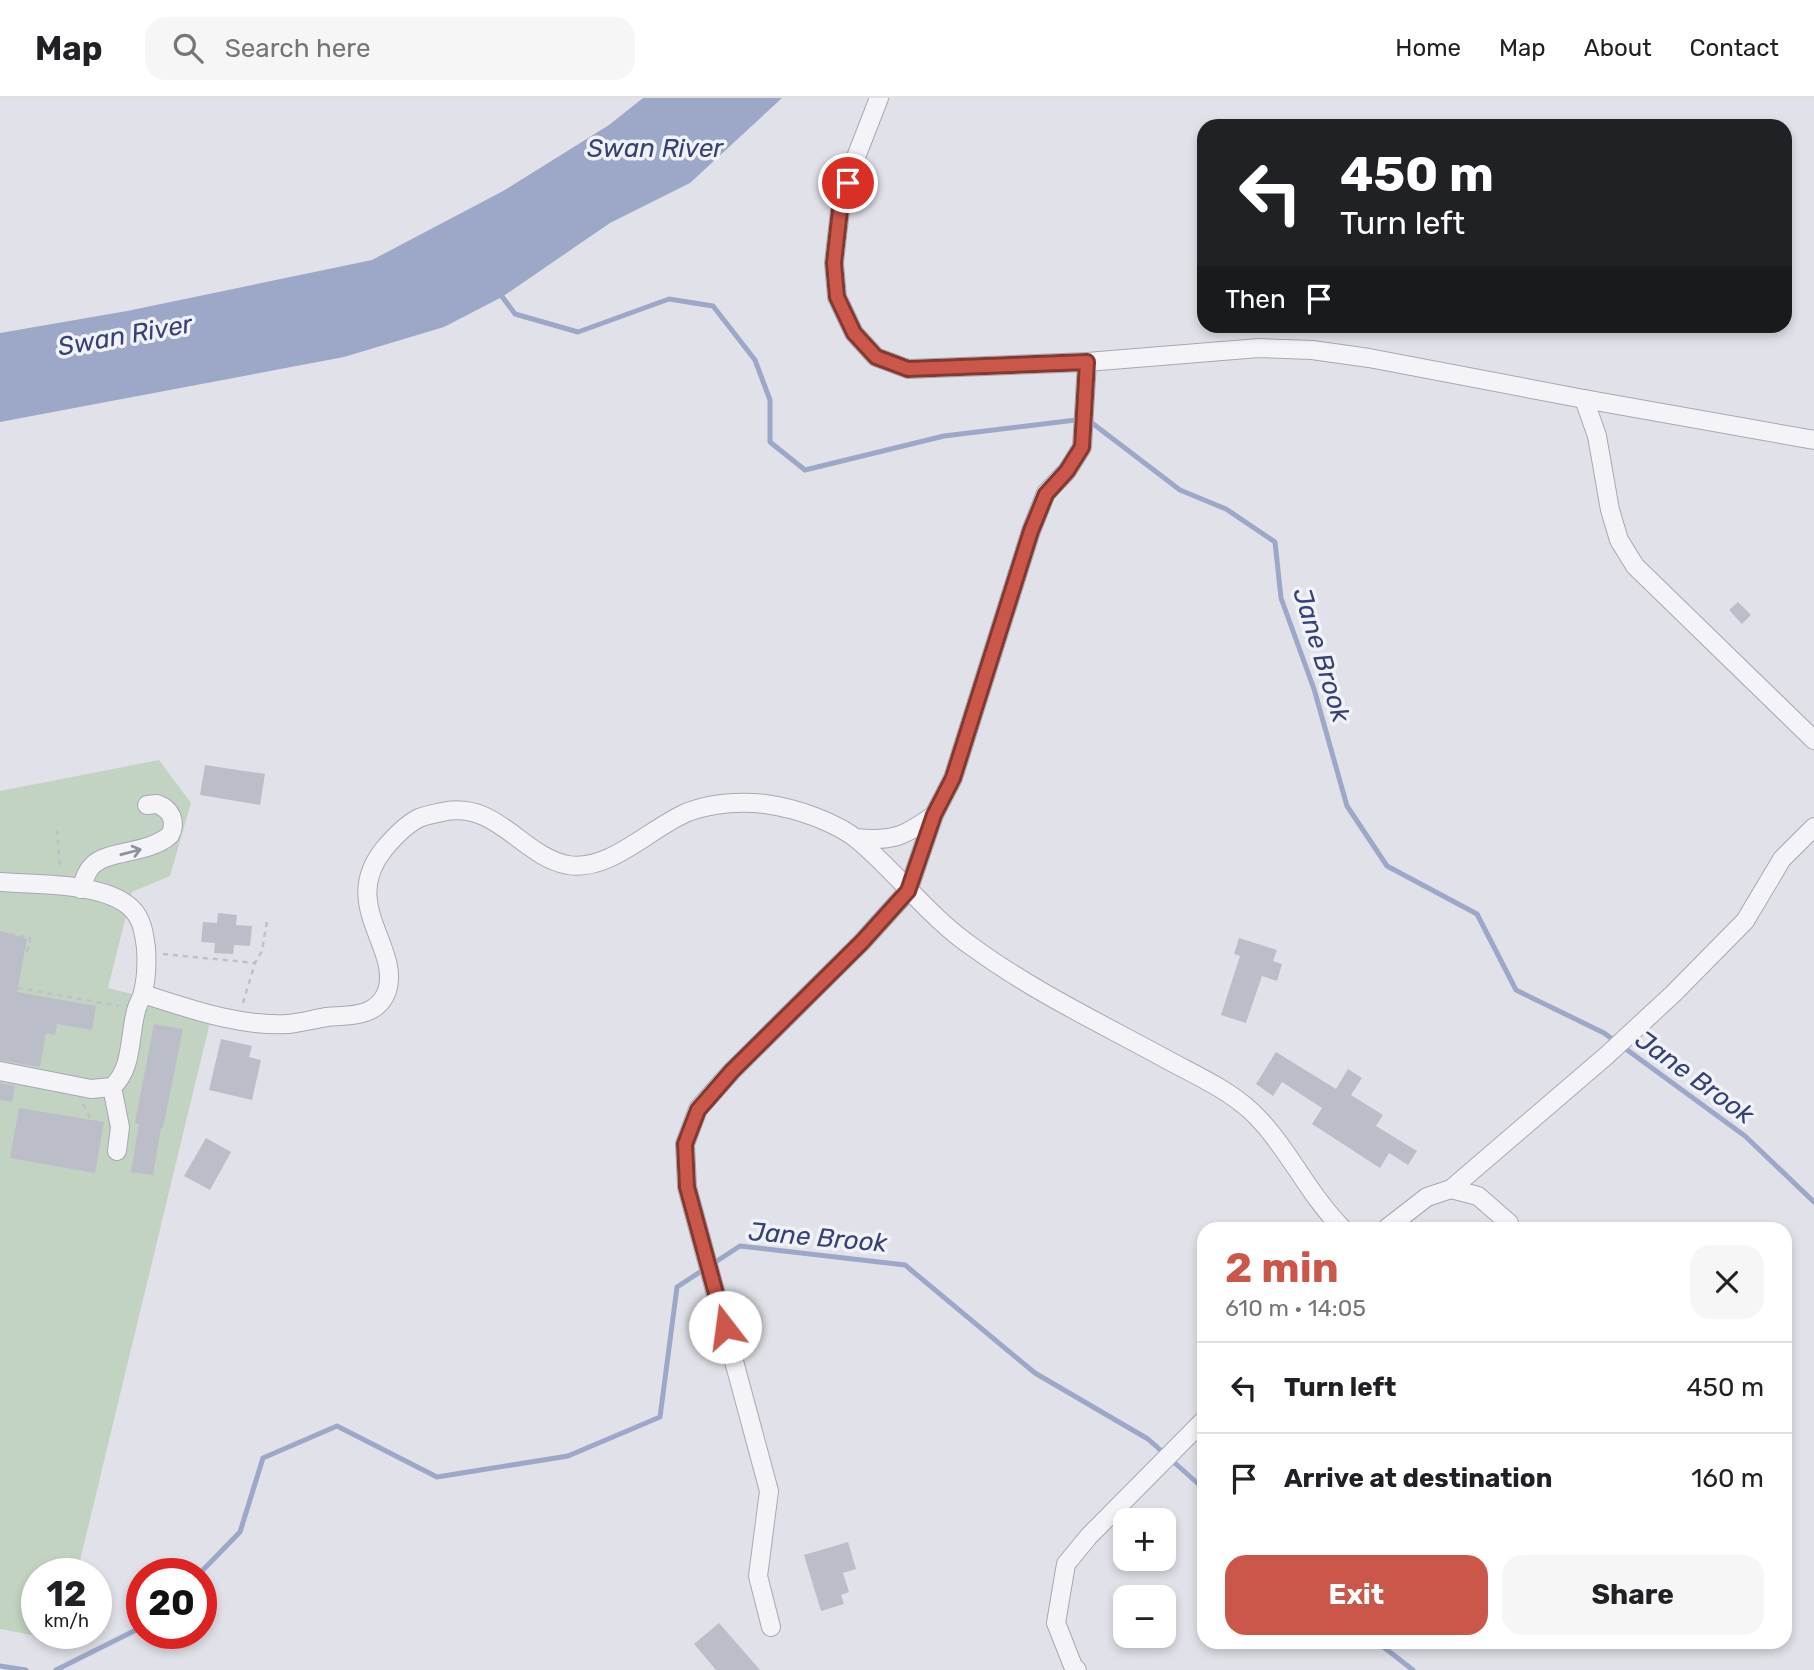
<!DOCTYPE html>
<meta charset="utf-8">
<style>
body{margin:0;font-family:Rubik,sans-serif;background:#f6f6f6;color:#202124;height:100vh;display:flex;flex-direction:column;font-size:26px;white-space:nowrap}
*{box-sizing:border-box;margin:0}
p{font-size:23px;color:#757577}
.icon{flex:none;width:38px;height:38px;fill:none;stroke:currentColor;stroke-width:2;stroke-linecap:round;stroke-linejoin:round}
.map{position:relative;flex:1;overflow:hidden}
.drawer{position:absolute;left:1197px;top:1124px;width:595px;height:427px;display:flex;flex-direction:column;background:#fff;border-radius:21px;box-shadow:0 4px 10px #0003}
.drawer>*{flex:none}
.banner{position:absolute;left:1197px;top:21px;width:595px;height:214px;border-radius:21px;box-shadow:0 4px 10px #0003;background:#202124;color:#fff;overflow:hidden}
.fabs{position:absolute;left:1113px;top:1410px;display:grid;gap:14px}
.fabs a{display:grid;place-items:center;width:63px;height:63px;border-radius:14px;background:#fff;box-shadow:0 4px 10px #0003;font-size:35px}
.speed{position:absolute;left:21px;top:1460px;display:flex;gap:14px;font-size:35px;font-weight:700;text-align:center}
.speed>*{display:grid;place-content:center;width:91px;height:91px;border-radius:50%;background:#fff;box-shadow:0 4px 10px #0003;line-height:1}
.speed small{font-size:18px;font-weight:400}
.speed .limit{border:10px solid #d22;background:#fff;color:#111}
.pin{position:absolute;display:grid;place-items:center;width:60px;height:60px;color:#fff;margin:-30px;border:4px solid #fff;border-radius:50%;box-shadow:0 2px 7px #0007}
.me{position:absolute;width:77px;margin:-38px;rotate:345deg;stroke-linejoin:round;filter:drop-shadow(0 0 5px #0008)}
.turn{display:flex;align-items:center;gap:24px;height:147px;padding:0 28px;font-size:32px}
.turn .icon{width:91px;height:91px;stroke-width:2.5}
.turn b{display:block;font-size:49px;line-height:60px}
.then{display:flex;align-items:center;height:66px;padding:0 28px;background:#0003;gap:14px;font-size:26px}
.round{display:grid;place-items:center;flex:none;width:74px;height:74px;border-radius:21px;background:#f6f6f6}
.summary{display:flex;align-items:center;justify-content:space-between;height:119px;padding:0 28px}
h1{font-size:42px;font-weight:700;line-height:52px;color:#ca574a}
.cta{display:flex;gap:14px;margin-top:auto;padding:14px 28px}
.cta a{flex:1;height:80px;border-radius:21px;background:#ca574a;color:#fff;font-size:28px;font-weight:700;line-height:80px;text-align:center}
.cta a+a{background:#f6f6f6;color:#202124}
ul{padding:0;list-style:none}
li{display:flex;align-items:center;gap:21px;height:91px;padding:0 28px;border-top:2px solid #e0e0e0}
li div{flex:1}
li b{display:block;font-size:26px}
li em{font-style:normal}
header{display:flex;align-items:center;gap:42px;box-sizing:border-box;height:98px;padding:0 35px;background:#fff;border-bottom:2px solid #e0e0e0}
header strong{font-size:33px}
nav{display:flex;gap:38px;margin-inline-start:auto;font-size:24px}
.search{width:490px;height:63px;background:#f6f6f6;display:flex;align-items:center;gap:18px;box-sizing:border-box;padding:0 24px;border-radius:21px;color:#757577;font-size:26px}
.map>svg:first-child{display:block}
.green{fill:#c3d3c2}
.water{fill:#9da7c8}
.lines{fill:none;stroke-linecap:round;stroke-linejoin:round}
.stream{stroke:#9da7c8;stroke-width:5}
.building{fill:#bbbdc9}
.minor-casing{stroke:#a6a8b3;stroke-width:20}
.path{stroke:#bfc0c8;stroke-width:2.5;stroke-dasharray:5 5;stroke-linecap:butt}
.minor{stroke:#f4f4f8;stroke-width:18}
.oneway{stroke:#8f909c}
.route-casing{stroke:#833930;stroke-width:18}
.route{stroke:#ca574a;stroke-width:12}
.labels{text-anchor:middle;stroke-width:7;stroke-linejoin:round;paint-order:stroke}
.water-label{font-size:26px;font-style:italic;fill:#354273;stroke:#f1f2f7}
</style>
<header>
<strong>Map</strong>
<div class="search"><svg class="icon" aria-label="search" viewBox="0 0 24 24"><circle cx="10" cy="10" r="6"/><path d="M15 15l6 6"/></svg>Search here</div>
<nav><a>Home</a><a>Map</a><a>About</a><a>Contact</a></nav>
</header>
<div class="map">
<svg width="1814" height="1572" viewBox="0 0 1814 1572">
<rect width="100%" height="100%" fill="#e1e2e9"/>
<!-- green -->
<polygon class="green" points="159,662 191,705 170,778 132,794 108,890 212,916 77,1475 37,1475 37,1535 45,1535 42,1539 0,1531 0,693"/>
<!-- water -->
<polygon class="water" points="643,0 782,0 690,85 610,125 502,199 444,229 344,259 0,324 0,235 127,213 372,162 503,93 609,27"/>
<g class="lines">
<!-- stream -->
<g class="stream">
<polyline points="498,193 515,216 578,234 669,201 713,208 755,262 770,302 770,344 805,372 944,338 1076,322 1092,325 1180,392 1226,411 1275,444 1281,500 1314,591 1347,708 1387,768 1477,816 1516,892 1604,935 1745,1038 1814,1104"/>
<polyline points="200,1475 240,1434 263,1360 337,1328 437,1379 568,1358 660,1319 677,1189 740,1148 905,1167 1035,1275 1148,1341 1204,1391"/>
<polyline points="1377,1544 1413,1572"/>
<polyline points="0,1568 26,1572"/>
<polyline points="56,1572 142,1529"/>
</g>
</g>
<!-- building -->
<g class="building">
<polygon points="1738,504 1751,517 1742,526 1729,512"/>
<polygon points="205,667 265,676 260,707 200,697"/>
<polygon points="218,815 237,817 236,827 252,828 250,848 234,847 233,856 214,855 215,845 201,844 203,824 217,825"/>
<polygon points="0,833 27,841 17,894 96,908 92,932 57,926 55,937 46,935 40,969 0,962"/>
<polygon points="1239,840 1277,852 1273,863 1282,866 1277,883 1262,878 1246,925 1221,917 1240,858 1234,856"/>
<polygon points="154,926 183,931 163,1030 161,1030 153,1077 131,1074 139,1026 135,1025"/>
<polygon points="221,941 252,948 249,959 261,962 252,1002 209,992"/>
<polygon points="1276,954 1336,991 1348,971 1362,980 1351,997 1383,1017 1376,1028 1417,1053 1408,1067 1389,1055 1380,1070 1312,1026 1322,1010 1282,984 1273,998 1256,986"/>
<polygon points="0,985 15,988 12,1004 0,1002"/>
<polygon points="19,1010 104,1024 95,1075 10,1060"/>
<polygon points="206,1040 231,1054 210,1092 184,1078"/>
<polygon points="848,1444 856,1471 843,1475 849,1494 841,1497 844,1506 821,1513 804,1457"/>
<polygon points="719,1525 760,1572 716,1572 694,1546"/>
</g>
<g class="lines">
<!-- minor casing -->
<g class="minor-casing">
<g id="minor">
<polyline points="879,0 856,59 840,112 834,165 837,199 854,235 876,259 908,271 1087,264 1259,250 1312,252 1369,260 1584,301 1814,342"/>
<polyline points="1584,301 1597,338 1610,412 1619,442 1635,468 1814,642"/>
<path d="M856,740c36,4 49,-2 78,-23"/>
<path d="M0,784c36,3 104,0 131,26 11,10 13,25 15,40 1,14 0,34 -4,48 -2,5 -5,10 -6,15 -7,25 -3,58 -24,76l-21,2 -91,-18"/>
<path d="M81,791c3,-8 5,-18 12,-24 15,-15 56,-11 77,-30 7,-13 1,-26 -13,-31l-10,1"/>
<path d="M143,896c45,14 96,33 145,30 13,-1 26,-5 39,-7 22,-2 50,1 60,-26 14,-44 -48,-86 -3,-142 10,-12 21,-24 35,-31 7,-3 15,-4 23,-6 55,-12 79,44 126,53 42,7 83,-38 120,-53 24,-9 53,-11 77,-8 30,4 72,18 94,37 40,34 71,77 115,107 59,43 126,75 190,110 29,16 62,30 87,53 36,34 56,82 91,117"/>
<polyline points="112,989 120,1029 117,1053"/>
<polyline points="1451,1091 1478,1098 1509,1125 1510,1130"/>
<polyline points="1387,1130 1427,1099 1451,1091 1606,958 1673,896 1745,823 1782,761 1814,729"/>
<polyline points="771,1529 758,1478 769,1393 687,1089 685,1046 698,1011 732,973 862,844 908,793 934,717 953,680 1031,433 1046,395 1067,373 1082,349 1087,264"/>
<polyline points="1077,1572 1073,1568 1056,1525 1066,1466 1089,1438 1204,1322"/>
</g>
</g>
<!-- path -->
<g class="path">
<polyline points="57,732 60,770"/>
<polyline points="0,834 30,840 30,847 26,855"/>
<polyline points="163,856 255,865"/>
<polyline points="8,888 119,908"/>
<polyline points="243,905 255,865 262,853 267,823"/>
<polyline points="83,1006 91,1022"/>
</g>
<!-- minor -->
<use href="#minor" class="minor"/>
</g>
<!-- one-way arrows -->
<defs><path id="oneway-shaft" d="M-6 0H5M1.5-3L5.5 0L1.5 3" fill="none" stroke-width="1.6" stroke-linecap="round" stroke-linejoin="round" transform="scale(1.75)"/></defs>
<use class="oneway" href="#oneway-shaft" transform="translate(131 754) rotate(-15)"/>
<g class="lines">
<!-- route casing -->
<g class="route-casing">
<polyline id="route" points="725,1229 687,1089 685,1046 698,1012 732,973 862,844 908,793 934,717 953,680 1031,433 1046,396 1067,373 1082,349 1087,264 908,271 876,259 854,235 837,199 834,165 840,112 848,85"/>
</g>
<!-- route -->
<use href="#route" class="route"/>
</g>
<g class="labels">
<!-- water labels -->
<g class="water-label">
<text x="655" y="59">Swan River</text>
<text transform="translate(125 237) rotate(-10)" y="9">Swan River</text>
<text transform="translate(1322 557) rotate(73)" y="9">Jane Brook</text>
<text transform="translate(1695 979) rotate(36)" y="9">Jane Brook</text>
<text transform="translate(818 1139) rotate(5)" y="9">Jane Brook</text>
</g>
</g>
</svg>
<div class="fabs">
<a>+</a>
<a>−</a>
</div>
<div class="speed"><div>12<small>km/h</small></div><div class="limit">20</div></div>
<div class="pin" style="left:848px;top:85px;background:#d93025"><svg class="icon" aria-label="arrive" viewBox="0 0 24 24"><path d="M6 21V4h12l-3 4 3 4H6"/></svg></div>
<svg class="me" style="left:725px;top:1229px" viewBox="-20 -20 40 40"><circle r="19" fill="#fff"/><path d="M0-13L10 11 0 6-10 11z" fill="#ca574a"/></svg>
<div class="banner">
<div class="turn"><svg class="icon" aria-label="left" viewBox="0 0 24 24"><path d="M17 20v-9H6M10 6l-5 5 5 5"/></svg><div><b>450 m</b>Turn left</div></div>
<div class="then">Then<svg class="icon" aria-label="arrive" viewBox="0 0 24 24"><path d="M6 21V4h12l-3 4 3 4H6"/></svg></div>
</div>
<section class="drawer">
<div class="summary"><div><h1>2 min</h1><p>610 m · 14:05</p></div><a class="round"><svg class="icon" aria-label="close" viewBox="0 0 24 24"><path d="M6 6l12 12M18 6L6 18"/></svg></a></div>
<ul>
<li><svg class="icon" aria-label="left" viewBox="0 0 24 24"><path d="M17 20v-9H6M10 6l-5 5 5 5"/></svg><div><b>Turn left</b></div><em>450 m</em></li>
<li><svg class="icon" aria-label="arrive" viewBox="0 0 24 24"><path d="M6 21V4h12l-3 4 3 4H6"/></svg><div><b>Arrive at destination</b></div><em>160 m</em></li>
</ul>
<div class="cta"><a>Exit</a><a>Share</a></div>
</section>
</div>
